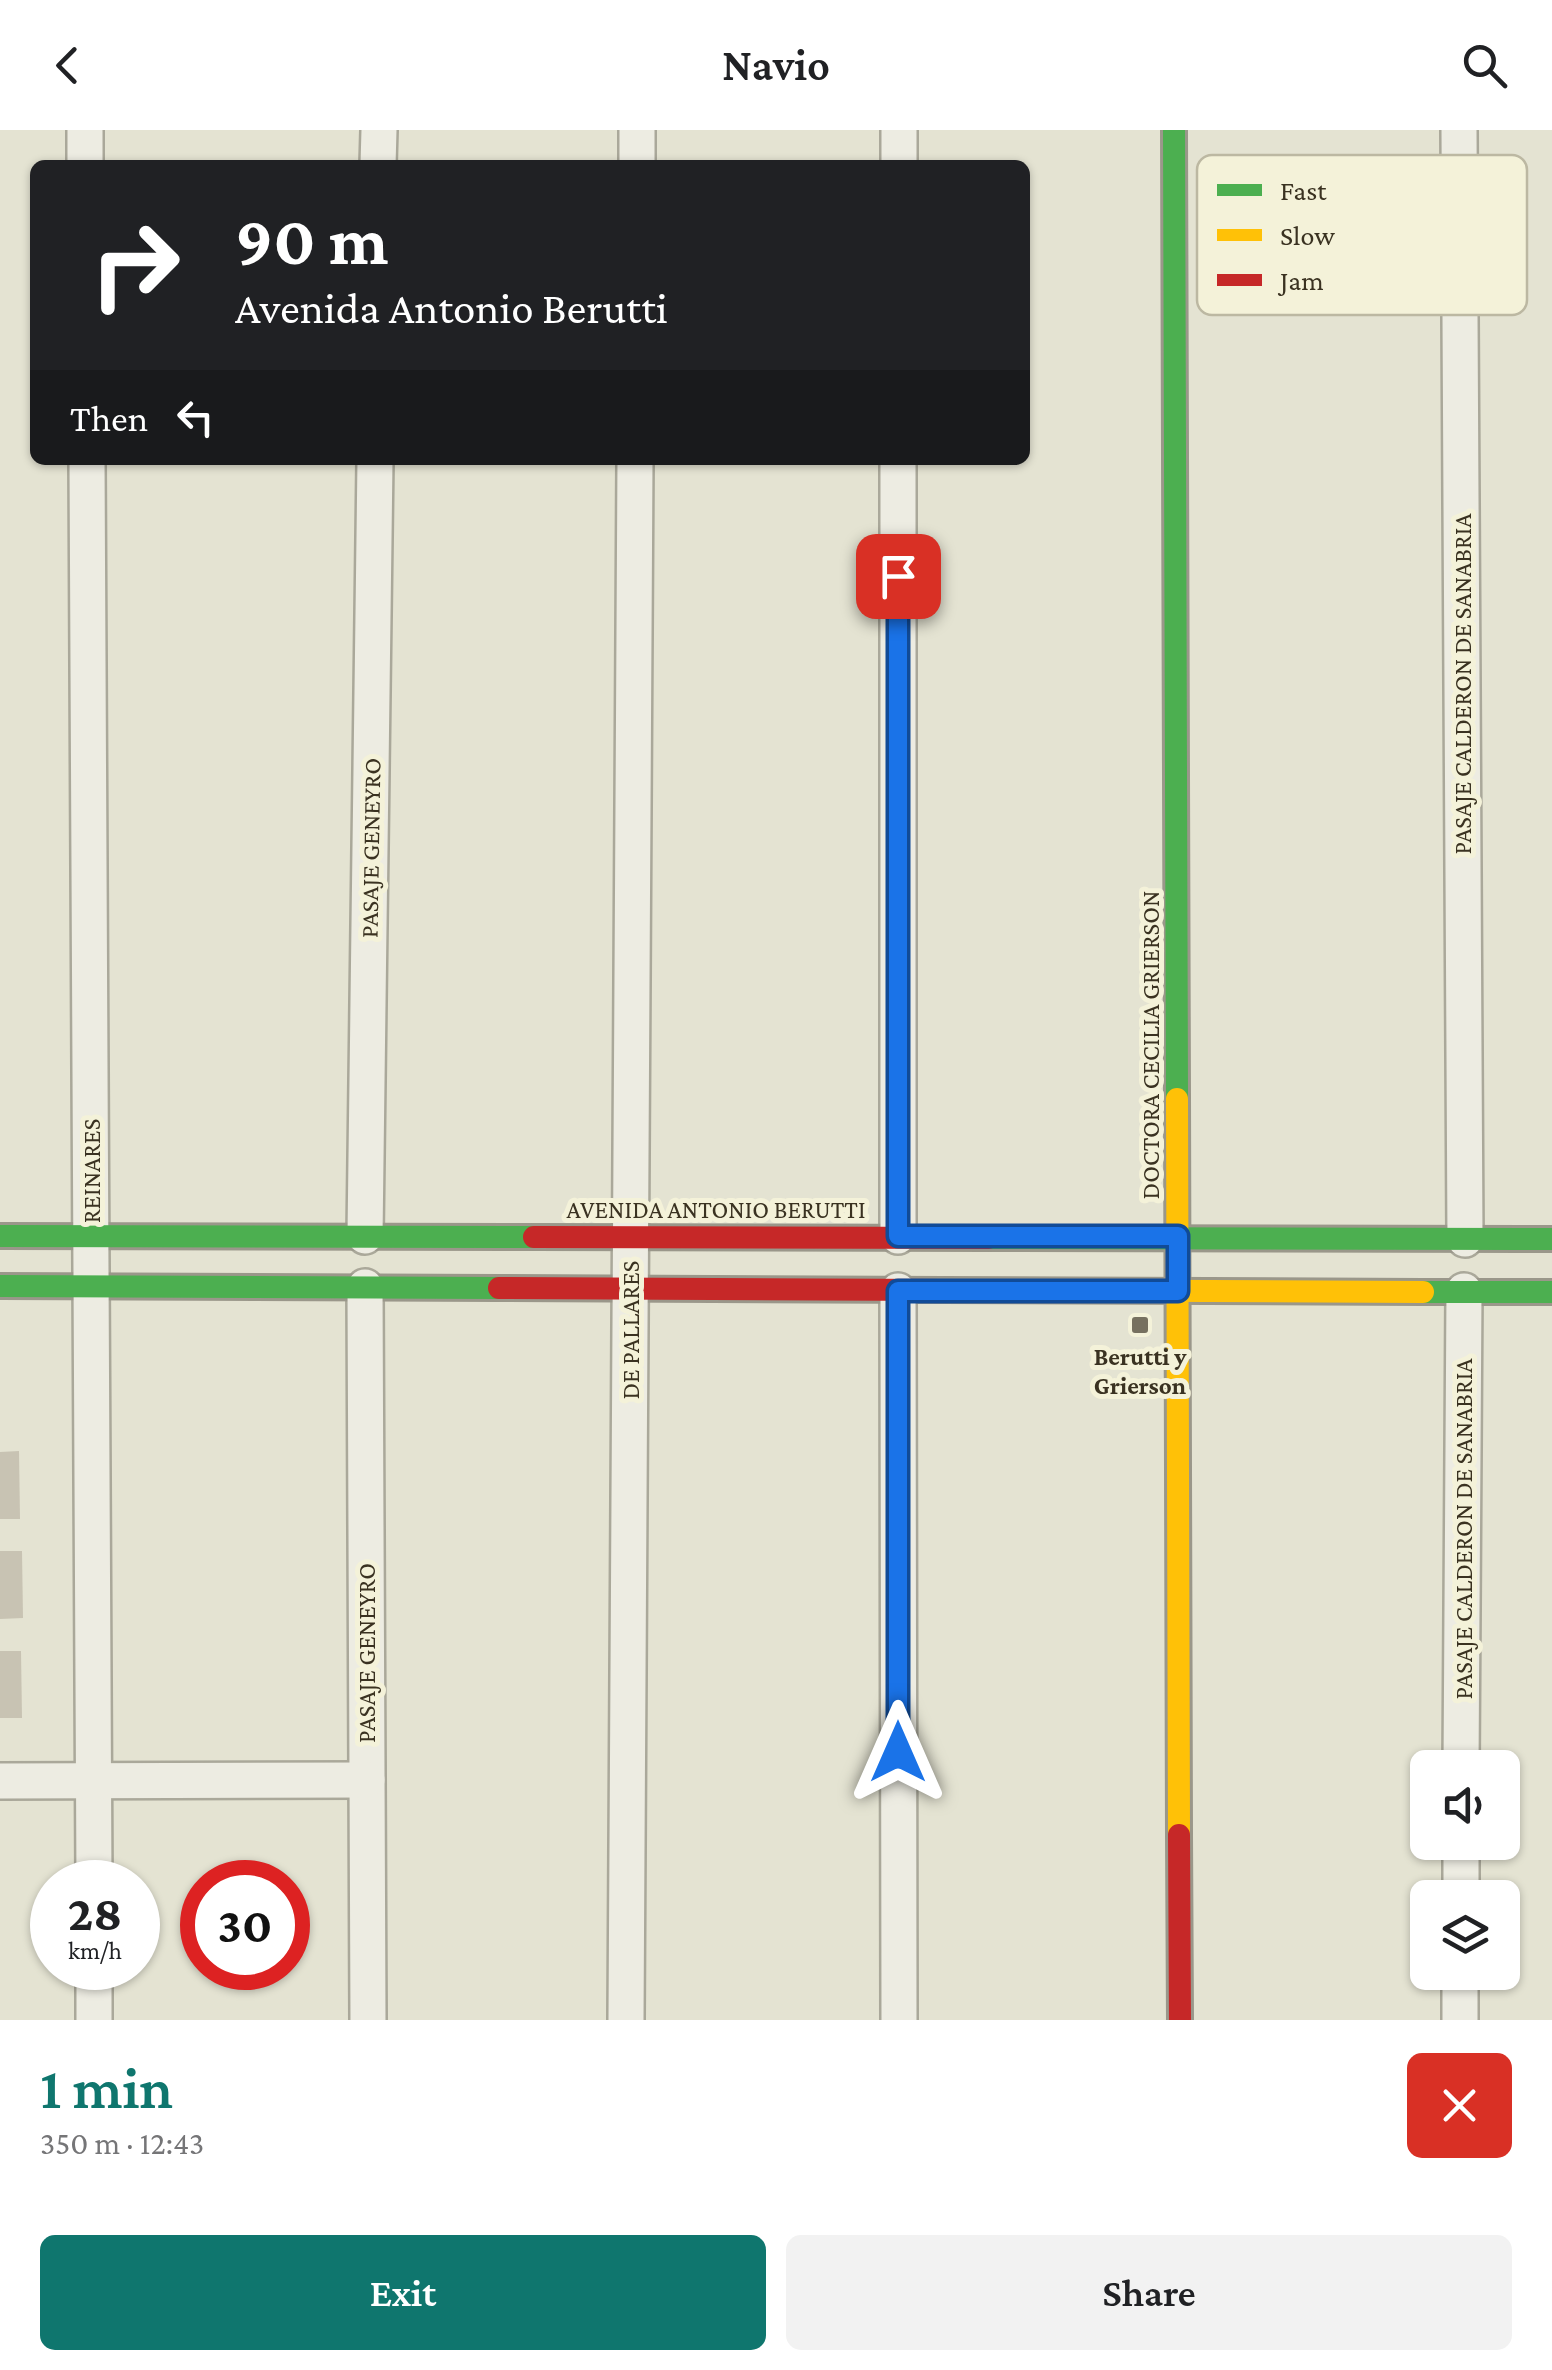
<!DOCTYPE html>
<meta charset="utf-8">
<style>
body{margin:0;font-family:"Crimson Pro",serif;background:#f2f2f2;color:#202124;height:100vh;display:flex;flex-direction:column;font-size:38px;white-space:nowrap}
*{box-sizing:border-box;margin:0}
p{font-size:32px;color:#757577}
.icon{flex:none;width:55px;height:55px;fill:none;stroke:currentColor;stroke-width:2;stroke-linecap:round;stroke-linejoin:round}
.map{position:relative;height:1890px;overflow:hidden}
.side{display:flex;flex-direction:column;background:#fff;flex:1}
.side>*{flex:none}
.guide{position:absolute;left:30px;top:30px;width:1000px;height:305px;border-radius:15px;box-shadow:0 2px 8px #0004;background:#202124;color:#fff;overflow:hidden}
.fabs{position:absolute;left:1410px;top:1620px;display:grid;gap:20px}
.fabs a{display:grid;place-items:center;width:110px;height:110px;border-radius:15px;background:#fff;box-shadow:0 2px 8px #0004;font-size:50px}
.speed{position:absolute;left:30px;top:1730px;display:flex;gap:20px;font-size:50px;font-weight:700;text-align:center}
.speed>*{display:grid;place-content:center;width:130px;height:130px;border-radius:50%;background:#fff;box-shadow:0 2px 8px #0004;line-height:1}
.speed small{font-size:25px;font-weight:400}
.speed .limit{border:15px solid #d22;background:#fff;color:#111}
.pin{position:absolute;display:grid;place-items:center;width:85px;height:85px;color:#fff;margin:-42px;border-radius:20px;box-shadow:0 5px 15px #0006}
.me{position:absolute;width:110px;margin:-55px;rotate:0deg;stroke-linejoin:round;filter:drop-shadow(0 0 8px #0008)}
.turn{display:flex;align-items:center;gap:35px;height:210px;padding:0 40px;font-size:45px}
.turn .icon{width:130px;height:130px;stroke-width:2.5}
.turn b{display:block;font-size:70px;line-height:85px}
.then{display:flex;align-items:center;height:95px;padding:0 40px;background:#0003;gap:20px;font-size:38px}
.round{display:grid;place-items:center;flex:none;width:105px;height:105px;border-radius:15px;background:#f2f2f2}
.headline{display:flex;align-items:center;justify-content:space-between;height:170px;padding:0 40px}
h1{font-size:60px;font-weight:600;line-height:75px;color:#0f766e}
.action{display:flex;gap:20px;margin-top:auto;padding:20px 40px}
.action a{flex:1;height:115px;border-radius:15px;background:#0f766e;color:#fff;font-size:40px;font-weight:600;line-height:115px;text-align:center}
.action a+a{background:#f2f2f2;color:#202124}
header{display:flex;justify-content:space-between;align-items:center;height:130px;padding:0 40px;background:#fff;font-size:45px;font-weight:600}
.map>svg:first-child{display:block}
.building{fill:#c8c3b3}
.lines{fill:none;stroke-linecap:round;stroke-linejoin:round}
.street-casing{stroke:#aaa89a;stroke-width:40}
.fast-casing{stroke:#9a978a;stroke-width:28}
.slow-casing{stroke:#9a978a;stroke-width:28}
.jam-casing{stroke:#9a978a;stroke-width:28}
.street{stroke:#edece2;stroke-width:35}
.fast{stroke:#4caf50;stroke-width:22}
.slow{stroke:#ffc107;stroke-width:22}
.jam{stroke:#c62828;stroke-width:22}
.route-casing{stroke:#114b97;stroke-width:25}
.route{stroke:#1a73e8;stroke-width:18}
.poi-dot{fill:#76705f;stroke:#f4f2d9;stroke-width:4}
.labels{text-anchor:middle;stroke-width:10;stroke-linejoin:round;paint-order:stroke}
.street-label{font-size:25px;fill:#3a3221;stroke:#f4f2d9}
.poi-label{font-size:25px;font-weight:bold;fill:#3a3221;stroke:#f4f2d9}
.key{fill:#f4f2d9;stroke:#bcb8a2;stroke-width:2.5}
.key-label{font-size:28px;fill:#3a3221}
</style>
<header><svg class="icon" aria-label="back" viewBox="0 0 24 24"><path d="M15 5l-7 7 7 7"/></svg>Navio<svg class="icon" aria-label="search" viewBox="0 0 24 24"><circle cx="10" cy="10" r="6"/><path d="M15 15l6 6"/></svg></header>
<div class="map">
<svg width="1552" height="1890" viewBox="0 0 1552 1890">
<rect width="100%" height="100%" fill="#e4e3d2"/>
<!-- building -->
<g class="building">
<polygon points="19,1321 20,1389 0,1389 0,1322"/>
<polygon points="0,1421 22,1421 23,1488 0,1489"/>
<polygon points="0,1521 21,1521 22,1588 0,1588"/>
</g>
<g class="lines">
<!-- street casing -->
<g class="street-casing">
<g id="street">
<polyline points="85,0 85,35"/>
<polyline points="1459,0 1465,1109"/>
<polyline points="378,35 379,0"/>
<polyline points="637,35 637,0"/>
<polyline points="899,35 899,0"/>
<polyline points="87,330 94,1752"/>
<polyline points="365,1106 375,330"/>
<polyline points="898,1106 898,330"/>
<polyline points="365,1157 368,1890"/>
<polyline points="898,1161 899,1890"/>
<polyline points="1461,1638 1464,1161"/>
<polyline points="0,1651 367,1650"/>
<polyline points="1461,1768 1461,1712"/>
<polyline points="94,1890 94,1838"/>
<polyline points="626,1890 635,330"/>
<polyline points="1460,1890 1460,1842"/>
</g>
</g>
<!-- fast casing -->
<g class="fast-casing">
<g id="fast">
<polyline points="1174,0 1177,969"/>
<polyline points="0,1106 534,1107"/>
<polyline points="988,1108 1552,1109"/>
<polyline points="0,1156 499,1158"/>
<polyline points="1423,1162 1552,1162"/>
</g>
</g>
<!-- slow casing -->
<g class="slow-casing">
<g id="slow">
<polyline points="1177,969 1179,1705"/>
<polyline points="943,1160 1423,1162"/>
</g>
</g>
<!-- jam casing -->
<g class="jam-casing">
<g id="jam">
<polyline points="534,1107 988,1108"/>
<polyline points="499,1158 943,1160"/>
<polyline points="1179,1705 1180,1890"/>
</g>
</g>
<!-- street -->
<use href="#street" class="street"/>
<!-- fast -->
<use href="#fast" class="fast"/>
<!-- slow -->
<use href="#slow" class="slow"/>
<!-- jam -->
<use href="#jam" class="jam"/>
</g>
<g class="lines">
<!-- route casing -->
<g class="route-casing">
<polyline id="route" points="898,446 898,1106 1178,1106 1178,1161 898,1161 898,1622"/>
</g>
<!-- route -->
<use href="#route" class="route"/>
</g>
<!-- markers -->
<rect class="poi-dot" x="1130" y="1185" width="20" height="20" rx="5"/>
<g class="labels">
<!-- street labels -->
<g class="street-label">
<text transform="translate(1462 554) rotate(-90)" y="9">PASAJE CALDERON DE SANABRIA</text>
<text transform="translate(370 718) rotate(-89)" y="9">PASAJE GENEYRO</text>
<text transform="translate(1150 915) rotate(-90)" y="9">DOCTORA CECILIA GRIERSON</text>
<text transform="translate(91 1041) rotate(-90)" y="9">REINARES</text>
<text x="716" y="1088">AVENIDA ANTONIO BERUTTI</text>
<text transform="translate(630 1200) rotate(-90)" y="9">DE PALLARES</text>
<text transform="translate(1463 1399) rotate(-90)" y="9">PASAJE CALDERON DE SANABRIA</text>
<text transform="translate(366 1523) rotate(-90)" y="9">PASAJE GENEYRO</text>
</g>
<!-- poi labels -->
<g class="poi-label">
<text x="1140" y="1235">Berutti y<tspan x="1140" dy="29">Grierson</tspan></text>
</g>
</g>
<!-- legend -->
<rect x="1197" y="25" width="330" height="160" rx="15" class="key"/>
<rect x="1217" y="54" width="45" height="12" fill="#4caf50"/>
<rect x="1217" y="99" width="45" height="12" fill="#ffc107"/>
<rect x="1217" y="144" width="45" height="12" fill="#c62828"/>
<g class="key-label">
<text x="1280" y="70">Fast</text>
<text x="1280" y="115">Slow</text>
<text x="1280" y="160">Jam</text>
</g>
</svg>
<div class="fabs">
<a><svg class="icon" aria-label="sound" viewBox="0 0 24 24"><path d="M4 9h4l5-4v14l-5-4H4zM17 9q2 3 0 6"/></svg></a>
<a><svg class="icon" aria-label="layers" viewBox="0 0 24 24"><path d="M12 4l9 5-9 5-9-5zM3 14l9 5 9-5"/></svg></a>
</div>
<div class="speed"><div>28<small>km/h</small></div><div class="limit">30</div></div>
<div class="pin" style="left:898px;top:446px;background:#d93025"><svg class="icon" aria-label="arrive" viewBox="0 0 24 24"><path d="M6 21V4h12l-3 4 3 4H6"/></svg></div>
<svg class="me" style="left:898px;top:1622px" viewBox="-20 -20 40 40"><path d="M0-17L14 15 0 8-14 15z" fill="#1a73e8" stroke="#fff" stroke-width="4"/></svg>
<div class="guide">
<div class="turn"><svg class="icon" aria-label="right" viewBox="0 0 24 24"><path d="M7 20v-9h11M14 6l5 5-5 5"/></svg><div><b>90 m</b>Avenida Antonio Berutti</div></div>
<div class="then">Then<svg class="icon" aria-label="left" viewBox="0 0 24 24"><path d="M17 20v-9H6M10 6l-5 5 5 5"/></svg></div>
</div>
</div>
<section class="side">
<div class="headline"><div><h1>1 min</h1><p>350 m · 12:43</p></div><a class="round" style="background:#d93025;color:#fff"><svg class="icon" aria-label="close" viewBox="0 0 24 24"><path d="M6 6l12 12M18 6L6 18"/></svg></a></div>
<div class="action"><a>Exit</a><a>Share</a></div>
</section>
